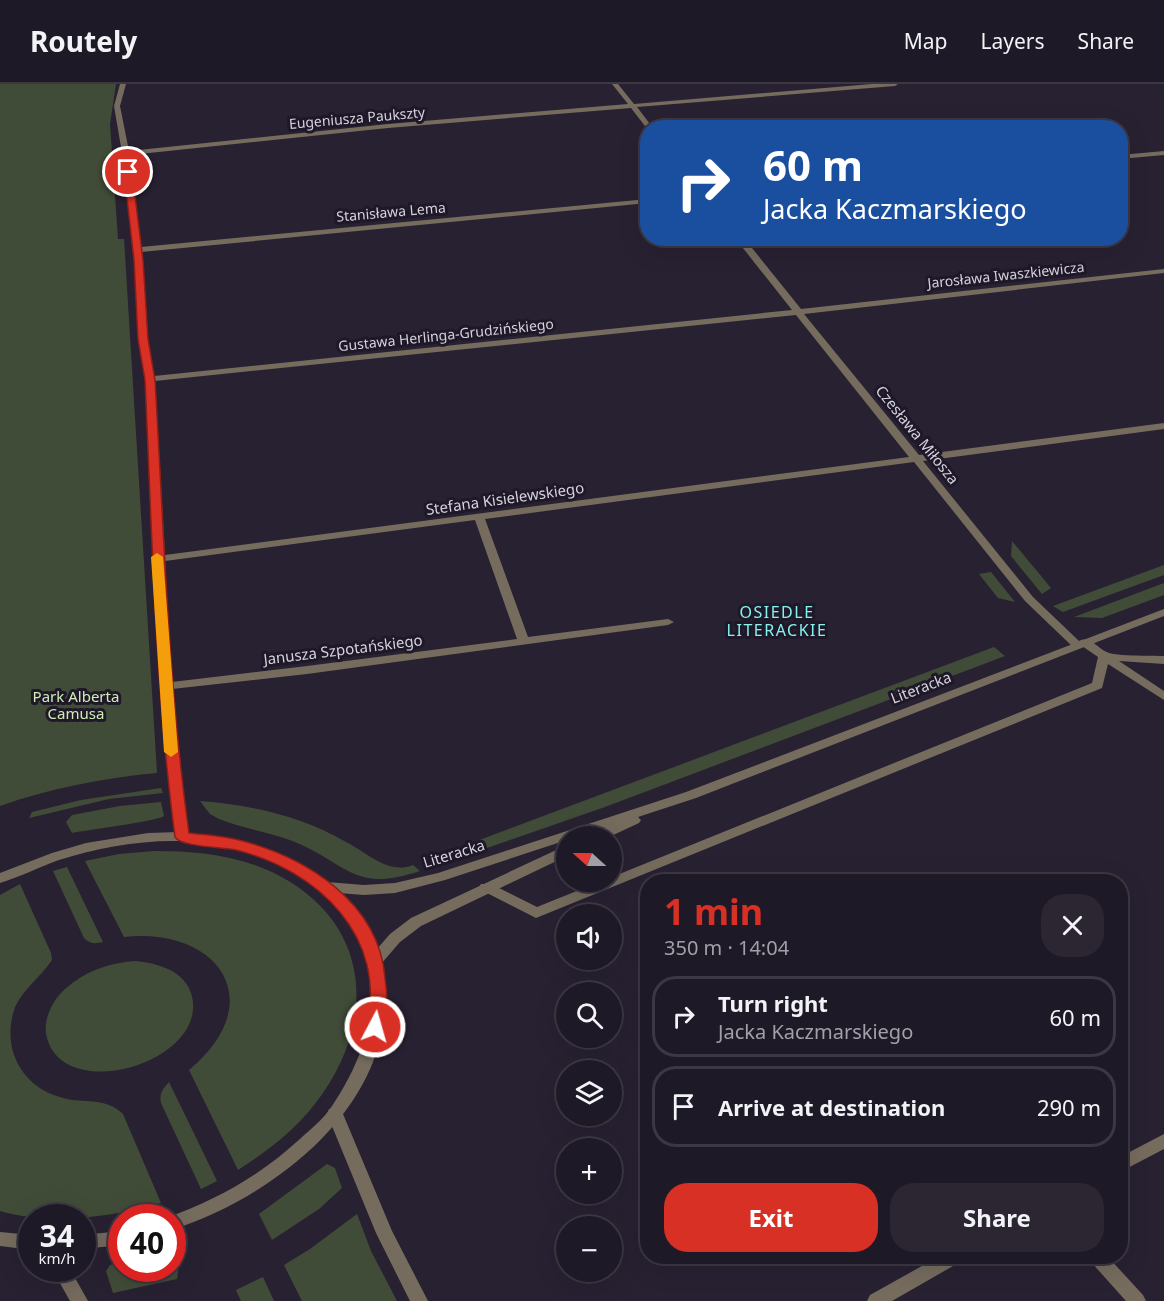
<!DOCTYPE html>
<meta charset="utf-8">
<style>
body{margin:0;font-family:"Noto Sans",sans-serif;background:#2b2632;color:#f1f3f6;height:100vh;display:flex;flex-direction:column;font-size:22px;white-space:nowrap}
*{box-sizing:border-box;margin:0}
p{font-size:20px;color:#a1a0a7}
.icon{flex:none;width:33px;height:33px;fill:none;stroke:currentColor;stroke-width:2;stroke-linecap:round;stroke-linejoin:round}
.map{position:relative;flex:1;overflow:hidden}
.details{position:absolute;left:640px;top:790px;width:488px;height:390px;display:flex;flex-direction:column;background:#1e1926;border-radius:24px;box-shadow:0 6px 24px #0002,0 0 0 2px #3c3843}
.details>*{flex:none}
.banner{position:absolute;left:640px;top:36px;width:488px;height:126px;border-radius:24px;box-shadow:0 6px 24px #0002,0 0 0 2px #3c3843;background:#1a4fa0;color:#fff;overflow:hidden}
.needle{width:39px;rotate:291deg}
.fabs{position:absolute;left:556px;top:742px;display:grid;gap:12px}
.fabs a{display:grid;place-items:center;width:66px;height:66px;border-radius:50%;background:#1e1926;box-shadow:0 6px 24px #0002,0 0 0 2px #3c3843;font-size:30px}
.speed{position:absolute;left:18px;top:1120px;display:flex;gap:12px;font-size:30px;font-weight:700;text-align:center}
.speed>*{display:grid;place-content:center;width:78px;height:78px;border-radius:50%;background:#1e1926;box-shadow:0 6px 24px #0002,0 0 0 2px #3c3843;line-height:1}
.speed small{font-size:15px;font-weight:400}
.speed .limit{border:9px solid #d22;background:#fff;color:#111}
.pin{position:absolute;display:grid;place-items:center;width:51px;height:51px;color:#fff;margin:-26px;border:3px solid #fff;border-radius:50%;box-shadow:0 2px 6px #0007}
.me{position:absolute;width:66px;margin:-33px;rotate:6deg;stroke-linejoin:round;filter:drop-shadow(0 0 4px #0008)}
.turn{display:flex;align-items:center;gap:21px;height:126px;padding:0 24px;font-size:27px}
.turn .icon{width:78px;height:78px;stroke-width:2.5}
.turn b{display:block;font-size:42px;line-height:51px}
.round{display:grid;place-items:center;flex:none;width:63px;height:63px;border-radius:24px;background:#2b2632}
.summary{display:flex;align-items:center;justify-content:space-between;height:102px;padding:0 24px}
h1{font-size:36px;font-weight:700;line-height:45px;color:#d93025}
.action{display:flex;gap:12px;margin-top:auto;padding:12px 24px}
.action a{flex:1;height:69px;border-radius:24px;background:#d93025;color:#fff;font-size:24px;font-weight:700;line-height:69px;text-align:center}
.action a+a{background:#2b2632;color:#f1f3f6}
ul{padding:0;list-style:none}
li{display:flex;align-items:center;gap:18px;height:81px;margin:0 12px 9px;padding:0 12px;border:3px solid #3c3843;border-radius:24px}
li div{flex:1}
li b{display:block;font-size:22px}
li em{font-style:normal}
header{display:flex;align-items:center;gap:36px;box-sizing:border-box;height:84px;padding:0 30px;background:#1e1926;border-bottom:2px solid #3c3843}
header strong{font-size:28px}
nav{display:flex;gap:33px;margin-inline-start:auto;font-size:21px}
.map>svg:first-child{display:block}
.green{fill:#414c38}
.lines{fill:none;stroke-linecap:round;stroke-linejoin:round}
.minor{fill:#756c5e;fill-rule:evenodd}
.tertiary{fill:#756c5e;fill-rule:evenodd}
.route{fill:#d93025;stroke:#8d1f18;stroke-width:1.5}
.slow{fill:#f59e0b}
.labels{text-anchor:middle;stroke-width:6;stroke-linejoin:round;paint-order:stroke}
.far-street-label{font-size:14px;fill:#d6d2dd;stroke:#1e1828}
.street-label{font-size:15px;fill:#d6d2dd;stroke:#1e1828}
.park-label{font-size:15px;fill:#cfedb3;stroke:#1e1828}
.neighbourhood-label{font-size:16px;letter-spacing:1.5px;fill:#86f2ee;stroke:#1e1828}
</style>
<header>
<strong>Routely</strong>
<nav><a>Map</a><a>Layers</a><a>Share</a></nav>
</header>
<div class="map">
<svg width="1164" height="1217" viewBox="0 0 1164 1217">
<rect width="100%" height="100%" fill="#282132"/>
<!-- green -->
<g class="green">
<path d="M0,0h116l-6,40 8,115h6l33,534c-54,5 -106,15 -157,33z"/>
<polygon points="1012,457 1051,504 1042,510 1011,472"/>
<polygon points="1164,481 1164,491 1063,528 1053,522"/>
<polygon points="991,488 1015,518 998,514 979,490"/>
<polygon points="1164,499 1164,511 1102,534 1074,533"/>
<polygon points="994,563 1005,572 605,723 450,777 445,769"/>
<polygon points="161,704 163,709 109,715 29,734 32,728 81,716"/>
<path d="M200,717c51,4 101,15 146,41 22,11 42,33 67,23l7,6c-67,22 -70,-6 -125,-29 -25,-10 -51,-13 -76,-23l-9,-5z"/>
<path d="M161,718l3,14c-6,5 -77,14 -92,17l-6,-11 6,-7 48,-9z"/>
<path d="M154,767c42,0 85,4 124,24 96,50 99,151 36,230 -21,27 -48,47 -76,65l-49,-100c82,-68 30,-143 -65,-133l-39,-76 34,-7z"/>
<path d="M67,783l36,75c-8,2 -13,2 -19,-4l-31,-67z"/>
<path d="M20,800l31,69 1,7c-11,17 -28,28 -37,47 -15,43 8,83 52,92 20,4 40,-1 56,15l38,89c-51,14 -109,23 -161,8v-316z"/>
<path d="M135,877c22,2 48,9 56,32 22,69 -133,115 -145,40 -2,-16 7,-33 19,-44 20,-18 44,-26 70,-28z"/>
<path d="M169,998l48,99 -16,8 -40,-86c-2,-10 2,-14 8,-21z"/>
<polygon points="327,1080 335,1084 342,1104 319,1125 272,1156 259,1130"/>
<polygon points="357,1130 371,1167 397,1217 302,1217 284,1181 310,1165"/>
<polygon points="181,1165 177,1195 113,1209 106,1187 110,1181 121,1178 122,1185 172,1185 173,1167"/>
<polygon points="263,1193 274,1217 241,1217 236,1206"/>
</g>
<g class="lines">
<!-- minor -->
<g class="minor">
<path d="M120,0h6l-6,22 9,45 259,-27 240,-20 -16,-20h6l16,20 238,-20h26l-3,2 -258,21 16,21h-5v2l-17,-22 -243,20 -258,27 11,92 507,-48v4l-507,49 6,87 7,37 638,-66 -57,-72h9l57,71 363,-40v4l-360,41 115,141 245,-32v6l-241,32 110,136 46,44c12,-6 19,9 30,12 17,4 38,2 55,3v8l-45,-3 45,30v9l-56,-36 -6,24 -566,230 -55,-28 -2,-3 2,-3h10l46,23 62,-25h13v-5l480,-194 6,-26 -16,-11 -5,2 -4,-1 -48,-46 -111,-139 -429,57 43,118 140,-18 6,3 -6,3 -361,49 -135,15 5,64 12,84 -2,3h-10l-12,-87 -11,-191 -2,-3 2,-2 -9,-178 -6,-40 -5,-79 -12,-107 -8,-47zM796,231l113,142 -744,98 -10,-174zM475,436l42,119 -210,27 -135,16 -7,-121z"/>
<polygon points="1164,67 1164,71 1120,75 1120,71"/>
<polygon points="335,1024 341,1025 343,1030 392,1147 428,1217 410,1217 376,1149 327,1030 329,1025"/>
<polygon points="1164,1050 1164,1065 1120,1088 1120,1073"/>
<polygon points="938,1173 963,1173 960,1178 892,1217 867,1217 870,1211"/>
<polygon points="1088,1173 1108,1173 1143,1211 1146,1217 1126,1217 1091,1178"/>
<polygon points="52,1185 70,1185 88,1217 70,1217"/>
</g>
<!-- tertiary -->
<g class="tertiary">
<path d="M1164,525v7l-468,182 -58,19 3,3 -2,3 -30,14h-19l2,-3 14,-7 -29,10h-10v3l-122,40 -50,13 -31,2 -26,-2 19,19 20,37 13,-15 21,-16 156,-73v11l-146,70 -21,16 -19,22c28,129 -99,230 -209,266v-12h-6c51,-18 95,-43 135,-80 10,-9 21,-18 29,-29 24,-35 44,-79 41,-122 -7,-94 -108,-143 -191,-146 -41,-1 -83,7 -121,19 -20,7 -39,17 -59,23v-10l52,-20 34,-10 62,-10 31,-1 30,3 35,7 47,17 36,23 37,3 31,-2 43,-10 248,-81z"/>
<polygon points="122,1147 122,1161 82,1165 82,1151"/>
<polygon points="0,1148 32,1151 32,1166 0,1162"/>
</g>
</g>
<!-- route -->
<path class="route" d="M128,85l4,3 11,88 5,79 7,41c9,151 13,303 34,453 17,2 34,3 50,7 67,17 140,62 146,138 2,18 5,36 -4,53l-6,2 -6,-2 -3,-4c23,-90 -49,-157 -130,-177 -13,-3 -55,-3 -61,-13 -20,-151 -23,-305 -30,-457l-7,-41 -4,-79 -10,-88z"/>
<!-- slow -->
<polygon class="slow" points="157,469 163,473 178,668 171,673 164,668 151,473"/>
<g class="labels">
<!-- far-street labels -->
<g class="far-street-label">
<text transform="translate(357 34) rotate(-5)" y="5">Eugeniusza Paukszty</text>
<text transform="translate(391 128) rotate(-5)" y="5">Stanisława Lema</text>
<text transform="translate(1006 191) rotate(-6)" y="5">Jarosława Iwaszkiewicza</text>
<text transform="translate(446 251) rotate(-6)" y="5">Gustawa Herlinga-Grudzińskiego</text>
</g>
<!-- street labels -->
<g class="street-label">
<text transform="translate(917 351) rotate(51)" y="5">Czesława Miłosza</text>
<text transform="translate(505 415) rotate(-8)" y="5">Stefana Kisielewskiego</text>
<text transform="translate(343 566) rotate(-7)" y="5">Janusza Szpotańskiego</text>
<text transform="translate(921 604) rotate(-21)" y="5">Literacka</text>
<text transform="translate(454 770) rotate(-17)" y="5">Literacka</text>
</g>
<!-- park labels -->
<g class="park-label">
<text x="76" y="618">Park Alberta<tspan x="76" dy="17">Camusa</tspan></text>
</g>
<!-- neighbourhood labels -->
<g class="neighbourhood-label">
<text x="777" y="534">OSIEDLE<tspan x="777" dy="18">LITERACKIE</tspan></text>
</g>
</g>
</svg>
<div class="fabs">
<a><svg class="needle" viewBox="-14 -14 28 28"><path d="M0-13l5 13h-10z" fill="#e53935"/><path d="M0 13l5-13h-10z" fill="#a1a0a7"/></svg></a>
<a><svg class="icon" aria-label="sound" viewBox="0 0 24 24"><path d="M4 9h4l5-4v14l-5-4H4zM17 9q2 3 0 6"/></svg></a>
<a><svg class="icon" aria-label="search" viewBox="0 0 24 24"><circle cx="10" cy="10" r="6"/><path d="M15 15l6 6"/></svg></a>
<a><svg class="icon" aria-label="layers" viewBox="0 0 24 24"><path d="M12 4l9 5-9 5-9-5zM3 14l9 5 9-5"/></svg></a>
<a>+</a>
<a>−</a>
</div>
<div class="speed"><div>34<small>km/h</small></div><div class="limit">40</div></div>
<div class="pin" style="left:128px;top:88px;background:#d93025"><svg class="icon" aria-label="arrive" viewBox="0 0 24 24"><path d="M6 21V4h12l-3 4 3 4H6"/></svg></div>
<svg class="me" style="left:375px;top:943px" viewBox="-20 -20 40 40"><circle r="17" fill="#d93025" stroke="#fff" stroke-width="3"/><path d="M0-11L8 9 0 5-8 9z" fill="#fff"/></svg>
<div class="banner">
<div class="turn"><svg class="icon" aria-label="right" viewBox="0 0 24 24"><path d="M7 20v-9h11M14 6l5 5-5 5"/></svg><div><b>60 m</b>Jacka Kaczmarskiego</div></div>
</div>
<section class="details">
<div class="summary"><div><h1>1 min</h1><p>350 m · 14:04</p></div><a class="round"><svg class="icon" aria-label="close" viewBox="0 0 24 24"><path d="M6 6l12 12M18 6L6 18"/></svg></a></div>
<ul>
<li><svg class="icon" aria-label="right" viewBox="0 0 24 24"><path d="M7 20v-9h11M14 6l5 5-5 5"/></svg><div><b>Turn right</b><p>Jacka Kaczmarskiego</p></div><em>60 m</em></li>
<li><svg class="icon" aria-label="arrive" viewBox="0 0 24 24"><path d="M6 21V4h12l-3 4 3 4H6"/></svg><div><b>Arrive at destination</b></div><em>290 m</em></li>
</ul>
<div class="action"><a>Exit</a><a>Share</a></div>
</section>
</div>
